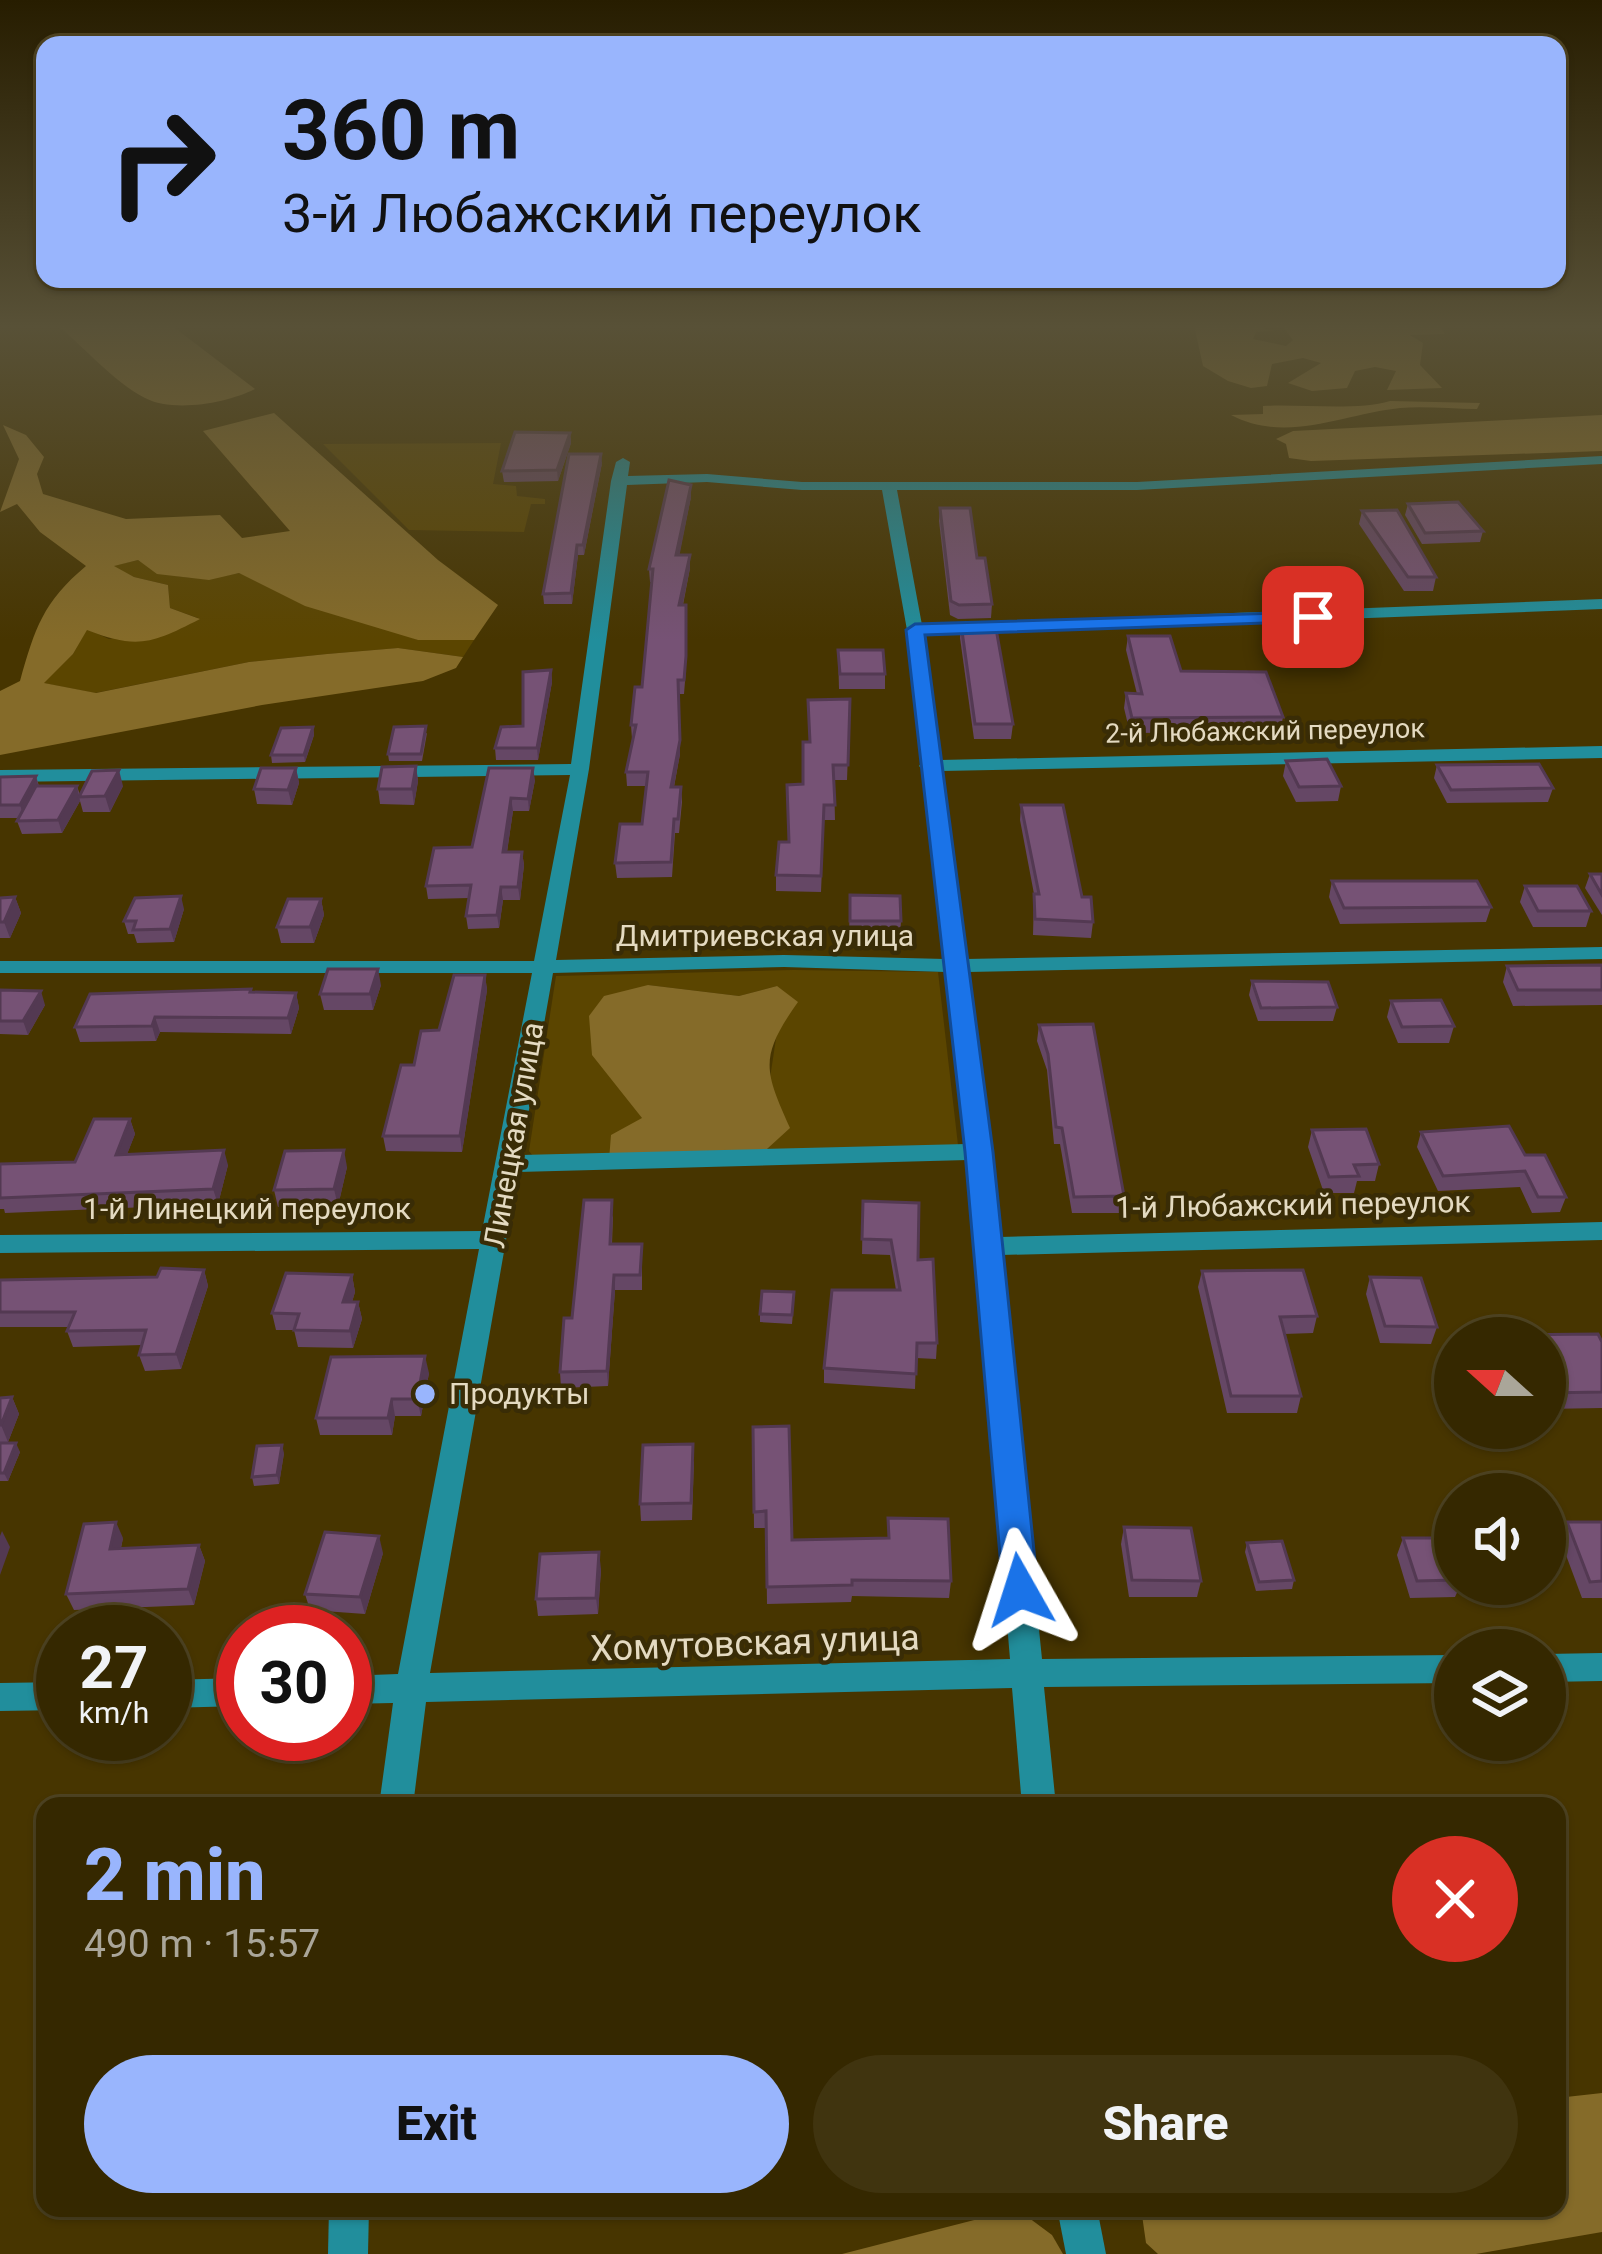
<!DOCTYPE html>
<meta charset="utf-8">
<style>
body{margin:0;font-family:Roboto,sans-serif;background:#40340f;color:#f1f3f6;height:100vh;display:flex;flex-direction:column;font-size:45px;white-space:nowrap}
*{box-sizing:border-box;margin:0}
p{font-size:39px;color:#aaa699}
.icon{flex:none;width:66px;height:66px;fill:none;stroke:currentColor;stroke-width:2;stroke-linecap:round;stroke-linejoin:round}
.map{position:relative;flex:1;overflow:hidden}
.sheet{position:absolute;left:36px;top:1797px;width:1530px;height:420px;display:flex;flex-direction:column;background:#352800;border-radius:24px;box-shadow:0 3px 9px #0004,0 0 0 3px #4f4422}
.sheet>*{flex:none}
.banner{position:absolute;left:36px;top:36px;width:1530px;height:252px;border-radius:24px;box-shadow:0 3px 9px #0004,0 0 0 3px #4f4422;background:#99b5fd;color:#111;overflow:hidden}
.needle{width:78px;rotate:291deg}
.fabs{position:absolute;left:1434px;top:1317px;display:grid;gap:24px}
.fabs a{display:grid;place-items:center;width:132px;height:132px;border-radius:50%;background:#352800;box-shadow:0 3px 9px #0004,0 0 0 3px #4f4422;font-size:60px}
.speed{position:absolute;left:36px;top:1605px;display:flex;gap:24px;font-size:60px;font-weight:700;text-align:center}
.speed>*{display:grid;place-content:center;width:156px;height:156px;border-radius:50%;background:#352800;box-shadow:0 3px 9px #0004,0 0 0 3px #4f4422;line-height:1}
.speed small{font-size:30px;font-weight:400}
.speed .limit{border:18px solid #d22;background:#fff;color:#111}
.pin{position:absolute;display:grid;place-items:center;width:102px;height:102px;color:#fff;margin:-51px;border-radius:24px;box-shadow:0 6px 18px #0006}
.me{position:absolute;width:132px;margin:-66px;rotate:354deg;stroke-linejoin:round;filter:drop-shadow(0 0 9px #0008)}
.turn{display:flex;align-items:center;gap:42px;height:252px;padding:0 48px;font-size:54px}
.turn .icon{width:156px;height:156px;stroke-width:2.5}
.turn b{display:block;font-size:84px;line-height:102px}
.round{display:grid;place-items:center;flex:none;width:126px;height:126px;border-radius:63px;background:#40340f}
.summary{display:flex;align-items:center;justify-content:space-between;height:204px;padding:0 48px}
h1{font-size:72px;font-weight:800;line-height:90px;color:#99b5fd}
.action{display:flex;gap:24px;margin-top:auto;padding:24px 48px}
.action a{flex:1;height:138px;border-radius:72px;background:#99b5fd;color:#111;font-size:48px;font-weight:800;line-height:138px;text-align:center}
.action a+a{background:#40340f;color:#f1f3f6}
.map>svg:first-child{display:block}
.green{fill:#5b4500}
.forest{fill:#856b29}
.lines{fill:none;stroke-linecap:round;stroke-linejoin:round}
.minor{fill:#218e9c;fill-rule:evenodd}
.wall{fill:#654765}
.shaded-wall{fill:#533952}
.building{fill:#765275;stroke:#533952;stroke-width:3}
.route{fill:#1a73e8;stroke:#114b97;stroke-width:3}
.poi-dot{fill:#99b5fd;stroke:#392c06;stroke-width:4.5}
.labels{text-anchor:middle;stroke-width:9;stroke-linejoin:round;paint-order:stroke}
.far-street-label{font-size:27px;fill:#e4dac1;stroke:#392c06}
.street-label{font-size:30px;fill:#e4dac1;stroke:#392c06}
.poi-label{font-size:30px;fill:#e4dac1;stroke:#392c06;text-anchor:start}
.near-street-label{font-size:36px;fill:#e4dac1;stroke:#392c06}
</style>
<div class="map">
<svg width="1602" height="2254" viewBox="0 0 1602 2254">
<rect width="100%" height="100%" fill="#473500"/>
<!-- green -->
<g class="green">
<polygon points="501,443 493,484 516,486 517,496 545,499 545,504 531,504 524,532 409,530 323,444"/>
<path d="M138,560c31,21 66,21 101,13l179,67h56l-11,17 -65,-9 -71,6 -78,8 -154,31 -52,-10 30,-29 14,-25 22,10 89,-21 -28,-10 -2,-23 -34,-8 -22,-11z"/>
<polygon points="793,970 938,972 958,1145 758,1157 777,1032 777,986 739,996 648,985 625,1094 643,1119 609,1160 537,1161 529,1151 556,976"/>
</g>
<!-- forest -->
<g class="forest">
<path d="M57,325h114l84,64c-28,14 -81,24 -110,9 -31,-16 -61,-51 -88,-73z"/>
<polygon points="1194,325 1252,325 1274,331 1256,332 1253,339 1286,346 1293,340 1284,328 1258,325 1440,325 1445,334 1410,335 1423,343 1420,365 1442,388 1387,390 1396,371 1375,367 1355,371 1347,388 1312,391 1288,383 1321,363 1303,358 1272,364 1267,386 1251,388 1228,381 1203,366"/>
<path d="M1390,401l90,2 -3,6c-25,0 -52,-3 -77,-1 -57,6 -113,36 -169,7l32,-1v-8c38,-2 95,5 127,-5z"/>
<path d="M274,413l164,147 60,45 -24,35h-56l-113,-34 -66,-33 -30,7 -52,-6 -19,-14 -24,6 20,11 34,8 2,23 30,11c-47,24 -62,31 -113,11l-14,24 -29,29 52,10 153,-31 78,-8 71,-6 65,9 -7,11 -33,13 -161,24 -262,50v-64l20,-10c15,-53 23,-79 66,-115l-46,-34 -23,-28 -17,8 19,-53 -16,-34 23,10 18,22 -7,17 6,20 83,25 94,-4 22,23 48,-7 -87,-100z"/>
<polygon points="1602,415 1602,451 1311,461 1289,458 1286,444 1276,439 1293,431"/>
<path d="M648,985l91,11 38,-10 21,16c-39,55 -34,68 -8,126l-32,29 -149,3 2,-25 31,-17 -50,-63 -3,-39 15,-20z"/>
<polygon points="1602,2093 1602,2232 1476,2254 1158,2254 1146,2243 1141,2208 1557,2208 1557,2098"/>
<polygon points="1017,2209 1052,2235 1063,2254 842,2254"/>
</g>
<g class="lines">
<!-- minor -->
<g class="minor">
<path d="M1602,456v8l-465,26h-240l25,135 680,-26v10l-678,26 16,125 662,-14v12l-660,13 24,188 636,-12v12l-634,13 32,265 602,-15v18l-601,15 41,404 413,-4v28l-411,4 12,119h-34l-10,-118 -586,14 -13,104h-34l14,-103 -48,1v-28l53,-2 81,-425 -479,4v-18l482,-4 50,-258h-532v-12h534l36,-186 -570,7v-12l571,-6 40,-283 5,-19 7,-4 7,4 -2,14 79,-2 95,8h335zM707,482l95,8h80l25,140 15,132 -3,4 4,4 22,189 -161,-4 -228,5 33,-191 38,-284zM784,967l162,5 20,172 -445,11 32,-182zM968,1160l42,499 -580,14 88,-501z"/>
<polygon points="1602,1653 1602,1681 1545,1682 1545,1654"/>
<polygon points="243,1678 243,1706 165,1708 165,1680"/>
<polygon points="63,1682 63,1710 0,1711 0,1683"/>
<polygon points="329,2208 369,2208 368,2254 328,2254"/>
<polygon points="1057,2208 1097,2208 1106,2254 1066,2254"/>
</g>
</g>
<!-- wall -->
<g class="wall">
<polygon points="570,433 571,443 558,481 504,482 502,471"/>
<polygon points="602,463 584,555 578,555 572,604 544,604 543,594"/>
<polygon points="691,497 679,555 690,555 690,568 683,605 686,669 684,694 679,694 680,754 674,787 681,787 682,802 679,833 675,833 672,877 617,878 615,863 642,824 646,786 627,786 626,772 633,739 632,739 631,725 642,687 652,582 650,582 649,569"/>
<polygon points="1408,504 1483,531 1480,542 1422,544 1405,515"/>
<polygon points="940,508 977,558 992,604 991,618 958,619 950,615 939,521"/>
<polygon points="1362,511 1436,577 1433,591 1404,591 1359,524"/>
<polygon points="961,624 1013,724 1011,739 974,739 960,638"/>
<polygon points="1128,636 1181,671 1283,717 1280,732 1130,733 1124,708 1126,693 1137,694 1126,650"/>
<polygon points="838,650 885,674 885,689 839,689"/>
<polygon points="551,670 552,682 538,760 496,760 495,748 523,726"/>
<polygon points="850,699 847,780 834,780 835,820 824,820 821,892 776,891 776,875 789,842 803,784 810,742"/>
<polygon points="313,727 314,735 305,762 272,763 271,755"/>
<polygon points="427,733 422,761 389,761 388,754"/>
<polygon points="1286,761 1341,786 1338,801 1296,802 1283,776"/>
<polygon points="1437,765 1553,788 1548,802 1447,803 1434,778"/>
<polygon points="416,766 418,781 414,805 380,804 378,789"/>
<polygon points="296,768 299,783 292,805 257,804 254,789"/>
<polygon points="489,768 535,780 529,811 513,811 507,852 522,852 524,865 520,900 503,900 499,928 468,929 466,916 469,898 428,899 426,886 472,847"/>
<polygon points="36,776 39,786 77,786 80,795 123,786 110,812 83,812 80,801 62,833 22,834 17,821 19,818 0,818 0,777"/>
<polygon points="1021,805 1082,897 1093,922 1091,938 1033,935 1034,894 1020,820"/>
<polygon points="1590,874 1602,874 1602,915 1585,888"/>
<polygon points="1332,881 1491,907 1486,922 1340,924 1329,897"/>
<polygon points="1525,886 1591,911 1586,927 1533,927 1520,902"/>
<polygon points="850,895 901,921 900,937 849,936"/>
<polygon points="15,897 21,913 10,938 0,938 0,898"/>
<polygon points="321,899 324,915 314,943 281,943 277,927"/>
<polygon points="184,909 174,942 137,943 134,934 128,934 124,921"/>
<polygon points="1602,965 1602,1005 1513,1006 1503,982 1507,966"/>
<polygon points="485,975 487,990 462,1152 386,1151 383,1136 414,1065 439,1030"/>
<polygon points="1252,981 1337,1007 1333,1021 1258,1021 1249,995"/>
<polygon points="381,985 373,1010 324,1010 320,994"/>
<polygon points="0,990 45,1005 28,1035 0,1034"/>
<polygon points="252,992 296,993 299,1008 291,1034 160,1032 156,1041 80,1042 75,1027"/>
<polygon points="1391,1001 1454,1026 1449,1043 1398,1043 1387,1017"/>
<polygon points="1039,1025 1124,1196 1121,1213 1072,1213 1060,1144 1054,1144 1047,1070 1037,1041"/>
<polygon points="130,1119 135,1134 127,1154 228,1165 218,1204 5,1213 4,1209 0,1209 0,1165 75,1162"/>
<polygon points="1312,1130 1379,1164 1375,1181 1357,1181 1354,1193 1324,1193 1308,1147"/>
<polygon points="1421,1132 1525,1155 1566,1197 1560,1212 1532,1213 1520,1187 1438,1191 1417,1147"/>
<polygon points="347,1167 338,1206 278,1207 274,1190"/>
<polygon points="863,1201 918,1260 937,1343 936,1359 916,1358 915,1389 824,1383 824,1368 896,1290 890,1255 862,1254"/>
<polygon points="613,1215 612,1244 642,1244 642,1290 615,1290 608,1386 561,1388 560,1372 572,1318"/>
<polygon points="204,1270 208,1286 181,1369 145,1371 139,1355 142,1345 73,1347 67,1331 69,1327 0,1327 0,1280 157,1277"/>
<polygon points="1202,1271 1317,1316 1313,1333 1284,1334 1301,1396 1297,1413 1227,1413 1198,1287"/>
<polygon points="352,1275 355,1292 352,1302 358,1302 362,1319 353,1348 298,1347 294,1330 276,1330 272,1313"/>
<polygon points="1370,1277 1437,1327 1431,1344 1380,1343 1366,1294"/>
<polygon points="794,1301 792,1324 760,1322 760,1314"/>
<polygon points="1510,1335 1602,1342 1602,1408 1545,1409 1545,1338 1509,1338"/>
<polygon points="429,1373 421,1416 395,1416 392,1435 320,1435 316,1418"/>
<polygon points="12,1397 19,1414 8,1442 0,1442 0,1398"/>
<polygon points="753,1427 792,1540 888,1538 888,1518 951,1581 949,1598 852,1596 851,1602 767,1604 766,1528 754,1528"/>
<polygon points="0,1443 20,1452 8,1481 0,1481"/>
<polygon points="284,1453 279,1484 254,1486 252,1477"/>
<polygon points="694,1461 692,1520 641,1521 640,1504"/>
<polygon points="1567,1522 1602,1522 1602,1598 1582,1598 1560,1539"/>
<polygon points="1124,1527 1201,1581 1197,1597 1129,1597 1121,1544"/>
<polygon points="123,1538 121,1548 199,1545 205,1561 194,1605 74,1610 66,1594"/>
<polygon points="1403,1538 1455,1560 1455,1584 1461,1584 1455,1597 1410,1598 1397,1555"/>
<polygon points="1247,1543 1294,1580 1292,1589 1256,1591 1245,1552"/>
<polygon points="383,1553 365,1614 310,1610 305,1594"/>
<polygon points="601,1569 598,1614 538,1616 536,1599"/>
</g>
<!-- shaded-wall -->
<g class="shaded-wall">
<polygon points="570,433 571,443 558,481 557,470"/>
<polygon points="601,454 602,463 584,555 583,545"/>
<polygon points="691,485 691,497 677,568 676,555"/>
<polygon points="577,545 578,555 572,604 571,593"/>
<polygon points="690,555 690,568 680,618 679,605"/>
<polygon points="551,670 552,682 538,760 537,748"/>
<polygon points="679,694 680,754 671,802 671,787"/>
<polygon points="313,727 314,735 305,762 304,755"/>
<polygon points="416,766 418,781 414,805 412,789"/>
<polygon points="296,768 299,783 292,805 288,790"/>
<polygon points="533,768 535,780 529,811 528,799"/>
<polygon points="119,770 123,786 110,812 105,796"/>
<polygon points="36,776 39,789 24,817 20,805"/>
<polygon points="77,786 80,801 62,833 58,820"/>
<polygon points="511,798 513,811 505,865 503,852"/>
<polygon points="522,852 524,865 520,900 518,887"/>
<polygon points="501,887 503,900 499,928 497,915"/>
<polygon points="181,896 184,909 174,942 170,929"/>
<polygon points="15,897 21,913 10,938 4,922"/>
<polygon points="321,899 324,915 314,943 310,927"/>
<polygon points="378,969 381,985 373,1010 370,994"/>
<polygon points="485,975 487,990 462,1152 460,1136"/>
<polygon points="41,991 45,1005 28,1035 23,1021"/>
<polygon points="296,993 299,1008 291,1034 288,1018"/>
<polygon points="155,1017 160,1032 156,1041 152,1026"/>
<polygon points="130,1119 135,1134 121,1170 116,1155"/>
<polygon points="224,1150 228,1165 218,1204 213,1189"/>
<polygon points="344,1150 347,1167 338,1206 334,1189"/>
<polygon points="204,1270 208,1286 181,1369 176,1354"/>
<polygon points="352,1275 355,1292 347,1319 343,1302"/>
<polygon points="614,1275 615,1290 608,1386 607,1371"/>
<polygon points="358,1302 362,1319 353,1348 350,1331"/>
<polygon points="425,1356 429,1373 421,1416 417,1399"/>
<polygon points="12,1397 19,1414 8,1442 1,1425"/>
<polygon points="392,1399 395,1416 392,1435 388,1418"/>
<polygon points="16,1443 20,1452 8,1481 4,1473"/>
<polygon points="282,1445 284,1453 279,1484 277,1475"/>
<polygon points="116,1522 123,1538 117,1566 110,1549"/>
<polygon points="2,1531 10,1547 0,1575 0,1536"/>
<polygon points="379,1536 383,1553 365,1614 360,1597"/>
<polygon points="199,1545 205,1561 194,1605 188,1589"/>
<polygon points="599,1552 601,1569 598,1614 596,1598"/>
</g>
<!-- building -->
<g class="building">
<polygon points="515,432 570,433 557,470 502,471"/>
<polygon points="569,454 601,454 583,545 577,545 571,593 543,594"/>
<polygon points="669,480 691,485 676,555 690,555 679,605 686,605 686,656 684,680 678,680 680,740 671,787 681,787 678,819 674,819 671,862 615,863 620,824 642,824 648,772 626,772 636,725 631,725 635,687 642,687 653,569 649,569"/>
<polygon points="1458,502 1483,531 1425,533 1408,504"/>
<polygon points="940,508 970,508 977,558 985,558 992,604 959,605 951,601"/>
<polygon points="1397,510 1436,577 1408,577 1362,511"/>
<polygon points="995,623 1013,724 975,724 961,624"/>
<polygon points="1128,636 1170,636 1181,671 1266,672 1283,717 1132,718 1126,693 1142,694"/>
<polygon points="838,650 883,650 885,674 840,674"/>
<polygon points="551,670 537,748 495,748 501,727 523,726 523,672"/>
<polygon points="850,699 848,765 833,765 835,805 824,805 821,876 776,875 779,842 789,842 787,785 803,784 803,742 810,742 808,700"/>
<polygon points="426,726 421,754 388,754 394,727"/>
<polygon points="313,727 304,755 271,755 281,728"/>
<polygon points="1327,759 1341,786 1299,787 1286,761"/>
<polygon points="1539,764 1553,788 1451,790 1437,765"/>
<polygon points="416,766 412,789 378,789 382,767"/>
<polygon points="261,768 296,768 288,790 254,789"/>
<polygon points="489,768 533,768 528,799 511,798 503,852 522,852 518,887 501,887 497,915 466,916 471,885 426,886 434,848 472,847"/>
<polygon points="119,770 105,796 79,797 92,771"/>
<polygon points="36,776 20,805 0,805 0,777"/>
<polygon points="36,786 77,786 58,820 17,821"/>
<polygon points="1021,805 1063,805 1082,897 1091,897 1093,922 1035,919 1034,894 1039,894"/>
<polygon points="1590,874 1602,874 1602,895"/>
<polygon points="1332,881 1477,881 1491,907 1344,908"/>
<polygon points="1525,886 1577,886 1591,911 1538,911"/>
<polygon points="850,895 900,896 901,921 850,921"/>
<polygon points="181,896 170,929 133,930 136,921 124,921 135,898"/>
<polygon points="15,897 4,922 0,922 0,898"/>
<polygon points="288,899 321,899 310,927 277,927"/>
<polygon points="1602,965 1602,990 1518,990 1507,966"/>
<polygon points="328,969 378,969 370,994 320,994"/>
<polygon points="454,975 485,975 460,1136 383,1136 401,1065 414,1065 421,1031 439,1030"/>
<polygon points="1252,981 1328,982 1337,1007 1261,1008"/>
<polygon points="251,989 250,992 296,993 288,1018 155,1017 152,1026 75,1027 90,994"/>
<polygon points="0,990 41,991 23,1021 0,1021"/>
<polygon points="1441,1000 1454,1026 1402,1027 1391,1001"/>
<polygon points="1093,1024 1124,1196 1074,1197 1062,1128 1056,1127 1048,1054 1039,1025"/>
<polygon points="94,1119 130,1119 116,1155 224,1150 213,1189 0,1198 0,1164 75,1162"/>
<polygon points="1509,1126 1525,1155 1545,1155 1566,1197 1538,1197 1525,1171 1443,1176 1421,1132"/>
<polygon points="1366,1129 1379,1164 1354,1165 1359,1176 1329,1177 1312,1130"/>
<polygon points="344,1150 334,1189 274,1190 285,1151"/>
<polygon points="584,1200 612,1200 610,1244 642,1244 640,1275 614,1275 607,1371 560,1372 564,1318 572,1318"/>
<polygon points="863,1201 919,1203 918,1260 933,1259 937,1343 917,1343 916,1374 824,1368 832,1290 900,1290 891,1240 862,1239"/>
<polygon points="161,1268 204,1270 176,1354 139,1355 146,1330 67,1331 75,1312 0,1312 0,1280 157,1277"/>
<polygon points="1303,1270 1317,1316 1280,1317 1301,1396 1231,1396 1202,1271"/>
<polygon points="286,1273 352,1275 343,1302 358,1302 350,1331 294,1330 299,1314 272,1313"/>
<polygon points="1370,1277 1421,1278 1437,1327 1385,1326"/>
<polygon points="762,1291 794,1292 792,1315 760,1314"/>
<polygon points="1598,1334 1602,1342 1602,1392 1545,1393 1545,1338 1511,1338 1510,1335"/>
<polygon points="425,1356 417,1399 392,1399 388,1418 316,1418 331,1357"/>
<polygon points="12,1397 1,1425 0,1425 0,1398"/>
<polygon points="789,1426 792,1540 889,1538 888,1518 948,1519 951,1581 852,1580 852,1585 767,1587 766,1511 754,1512 753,1427"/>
<polygon points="0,1443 16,1443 4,1473 0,1473"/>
<polygon points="693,1444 691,1503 640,1504 643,1445"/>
<polygon points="282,1445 277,1475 252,1477 257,1446"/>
<polygon points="116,1522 110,1549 199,1545 188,1589 66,1594 84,1524"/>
<polygon points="1567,1522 1602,1522 1602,1581 1590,1582"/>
<polygon points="1124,1527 1191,1528 1201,1581 1132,1580"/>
<polygon points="325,1532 379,1536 360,1597 305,1594"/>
<polygon points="1403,1538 1447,1538 1455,1560 1455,1580 1417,1581"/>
<polygon points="1282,1541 1294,1580 1259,1582 1247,1543"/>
<polygon points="599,1552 596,1598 536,1599 540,1554"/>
</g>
<!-- sky -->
<linearGradient id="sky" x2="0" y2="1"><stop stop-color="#271d00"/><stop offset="0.51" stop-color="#585137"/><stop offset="1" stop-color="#585137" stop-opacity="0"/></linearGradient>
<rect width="1602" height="640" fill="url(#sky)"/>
<!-- route -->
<polygon class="route" points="1313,612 1319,613 1319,621 925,635 993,1152 1038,1590 1033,1601 1020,1605 1008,1601 1003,1590 965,1152 906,630 915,624"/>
<!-- markers -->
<circle class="poi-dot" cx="425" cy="1394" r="12"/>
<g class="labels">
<!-- far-street labels -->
<g class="far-street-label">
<text transform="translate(1265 731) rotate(-1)" y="9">2-й Любажский переулок</text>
</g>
<!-- street labels -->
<g class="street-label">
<text x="765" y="946">Дмитриевская улица</text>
<text transform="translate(514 1135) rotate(-80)" y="10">Линецкая улица</text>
<text transform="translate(1293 1205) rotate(-1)" y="10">1-й Любажский переулок</text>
<text x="247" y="1219">1-й Линецкий переулок</text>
</g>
<!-- poi labels -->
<g class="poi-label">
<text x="449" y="1404">Продукты</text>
</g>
<!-- near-street labels -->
<g class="near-street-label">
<text transform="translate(755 1642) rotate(-2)" y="13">Хомутовская улица</text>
</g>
</g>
</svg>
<div class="fabs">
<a><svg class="needle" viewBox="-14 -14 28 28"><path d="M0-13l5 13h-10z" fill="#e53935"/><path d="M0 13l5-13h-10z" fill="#aaa699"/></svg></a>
<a><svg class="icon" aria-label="sound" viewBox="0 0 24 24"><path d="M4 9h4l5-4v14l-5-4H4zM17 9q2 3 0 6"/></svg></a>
<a><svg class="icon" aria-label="layers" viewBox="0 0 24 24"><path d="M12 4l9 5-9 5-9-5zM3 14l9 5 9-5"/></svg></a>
</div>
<div class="speed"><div>27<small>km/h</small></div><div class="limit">30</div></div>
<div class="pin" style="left:1313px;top:617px;background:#d93025"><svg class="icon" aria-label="arrive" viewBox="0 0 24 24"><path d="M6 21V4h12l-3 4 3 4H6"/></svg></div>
<svg class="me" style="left:1020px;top:1590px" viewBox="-20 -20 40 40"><path d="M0-17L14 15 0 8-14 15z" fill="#1a73e8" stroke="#fff" stroke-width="4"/></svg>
<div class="banner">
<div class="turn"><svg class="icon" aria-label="right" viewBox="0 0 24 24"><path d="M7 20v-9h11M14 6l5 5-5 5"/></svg><div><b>360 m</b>3-й Любажский переулок</div></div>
</div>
<section class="sheet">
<div class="summary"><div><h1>2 min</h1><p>490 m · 15:57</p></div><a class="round" style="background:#d93025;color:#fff"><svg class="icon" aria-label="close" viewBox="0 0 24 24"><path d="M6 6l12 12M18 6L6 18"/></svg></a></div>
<div class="action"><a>Exit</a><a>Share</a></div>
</section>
</div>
